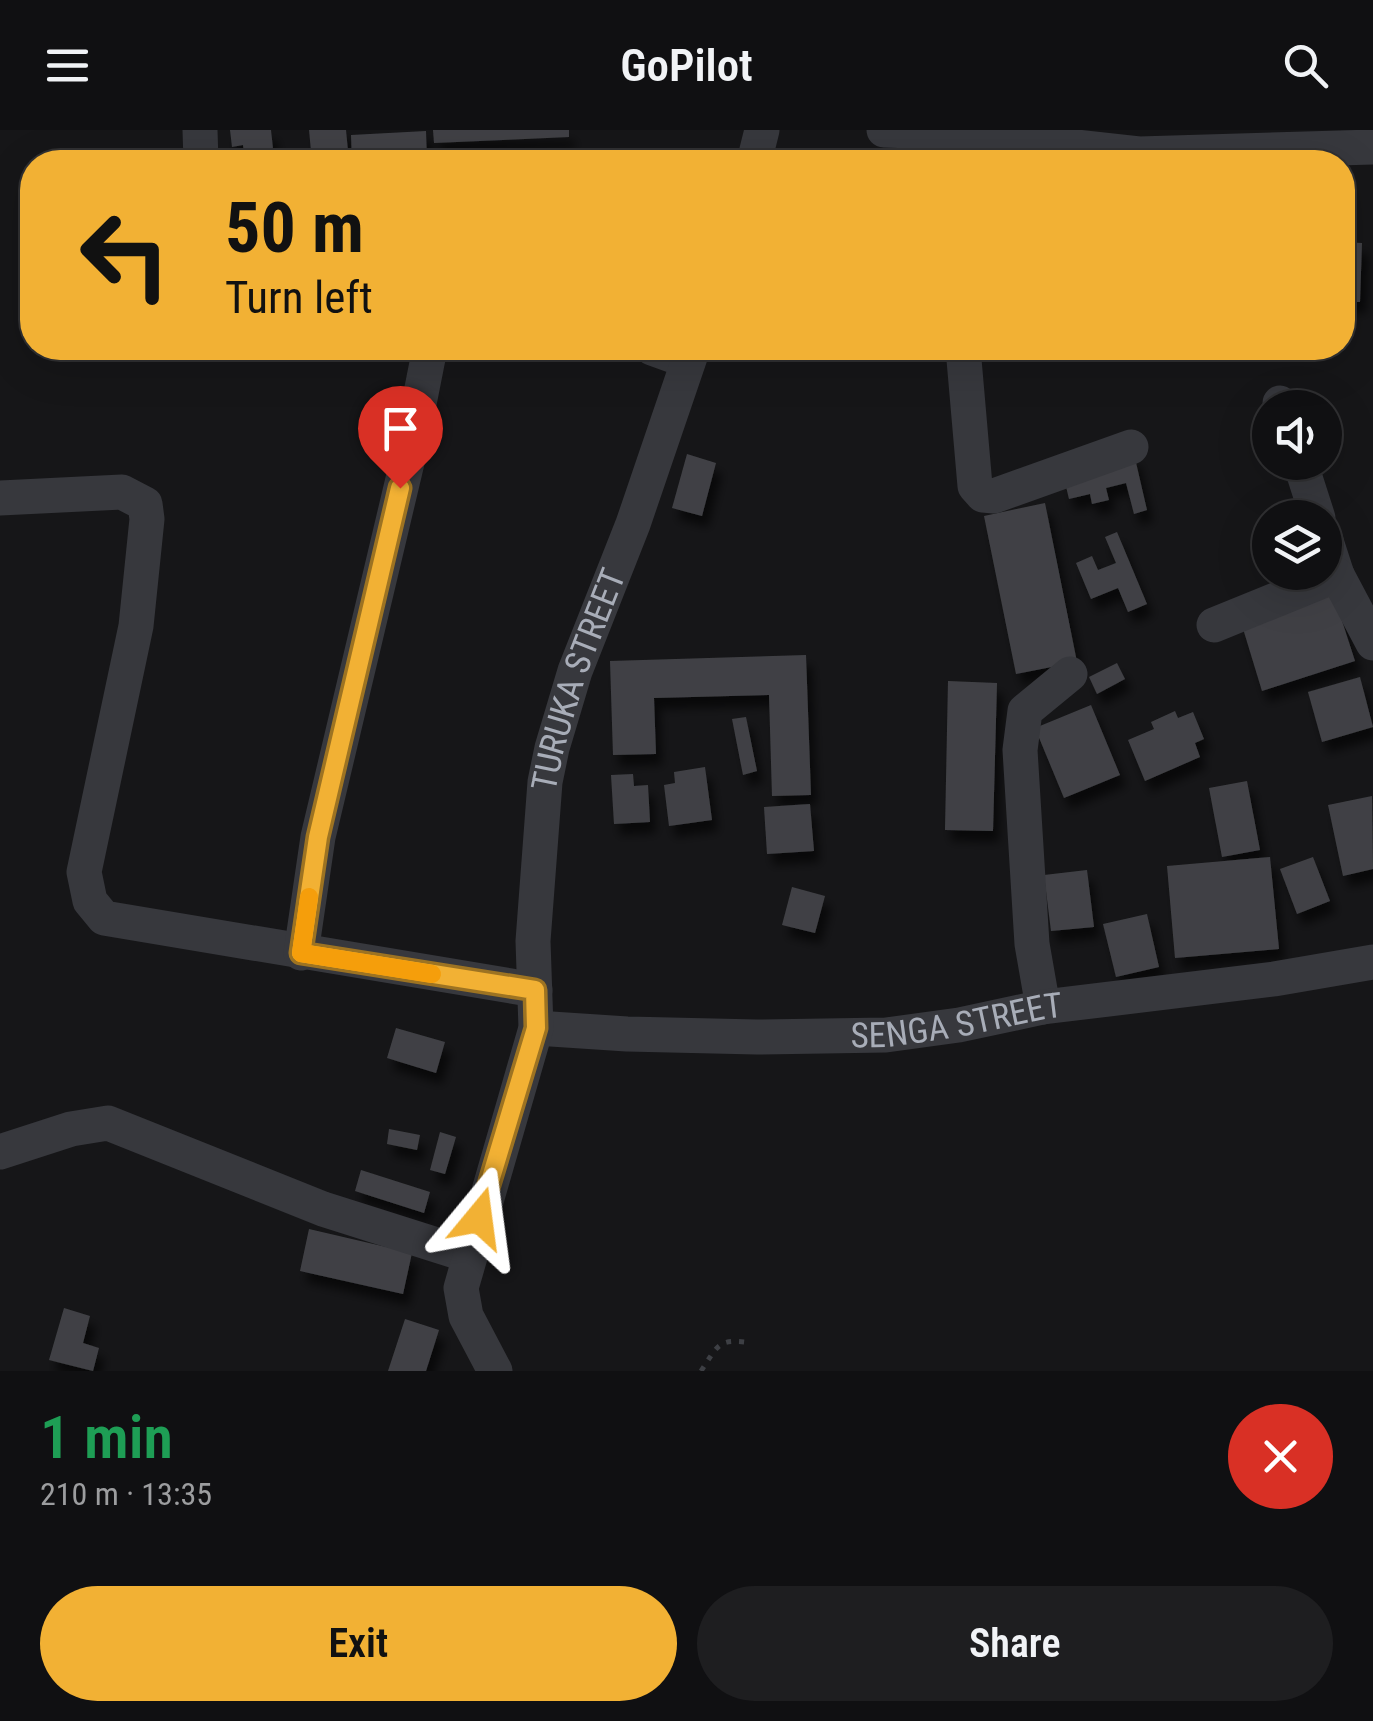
<!DOCTYPE html>
<meta charset="utf-8">
<style>
body{margin:0;font-family:"Roboto Condensed",sans-serif;background:#1e1e20;color:#f1f3f6;height:100vh;display:flex;flex-direction:column;font-size:38px;white-space:nowrap}
*{box-sizing:border-box;margin:0}
p{font-size:32px;color:#9c9d9f}
.icon{flex:none;width:55px;height:55px;fill:none;stroke:currentColor;stroke-width:2;stroke-linecap:round;stroke-linejoin:round}
.map{position:relative;height:1241px;overflow:hidden}
.side{display:flex;flex-direction:column;background:#101012;flex:1}
.side>*{flex:none}
.banner{position:absolute;left:20px;top:20px;width:1335px;height:210px;border-radius:40px;box-shadow:0 10px 40px #0002,0 0 0 2px #303032;background:#f2b134;color:#111;overflow:hidden}
.tools{position:absolute;left:1252px;top:260px;display:grid;gap:20px}
.tools a{display:grid;place-items:center;width:90px;height:90px;border-radius:50%;background:#101012;box-shadow:0 10px 40px #0002,0 0 0 2px #303032;font-size:50px}
.pin{position:absolute;display:grid;place-items:center;width:85px;height:85px;color:#fff;margin:-102px -42px;border-radius:50% 50% 50% 0;rotate:-45deg;box-shadow:0 0 10px #0007}
.pin .icon{rotate:45deg}
.me{position:absolute;width:110px;margin:-55px;rotate:16deg;stroke-linejoin:round;filter:drop-shadow(0 0 8px #0008)}
.turn{display:flex;align-items:center;gap:35px;height:210px;padding:0 40px;font-size:45px}
.turn .icon{width:130px;height:130px;stroke-width:2.5}
.turn b{display:block;font-size:70px;line-height:85px}
.round{display:grid;place-items:center;flex:none;width:105px;height:105px;border-radius:52px;background:#1e1e20}
.head{display:flex;align-items:center;justify-content:space-between;height:170px;padding:0 40px}
h1{font-size:60px;font-weight:600;line-height:75px;color:#1e9e55}
.button{display:flex;gap:20px;margin-top:auto;padding:20px 40px}
.button a{flex:1;height:115px;border-radius:60px;background:#f2b134;color:#111;font-size:40px;font-weight:600;line-height:115px;text-align:center}
.button a+a{background:#1e1e20;color:#f1f3f6}
header{display:flex;justify-content:space-between;align-items:center;height:130px;padding:0 40px;background:#101012;font-size:45px;font-weight:600}
.map>svg:first-child{display:block}
.building{fill:#404145;filter:url(#shadow)}
.lines{fill:none;stroke-linecap:round;stroke-linejoin:round}
.path{stroke:#3d3f44;stroke-width:5;stroke-dasharray:5 8;stroke-linecap:butt}
.minor{stroke:#37383d;stroke-width:35}
.route-casing{stroke:#9d7322;stroke-width:25}
.route{stroke:#f2b134;stroke-width:18}
.slow{stroke:#f59e0b;stroke-width:18}
.labels{text-anchor:middle;stroke-width:9;stroke-linejoin:round;paint-order:stroke}
.street-label{font-size:35px;fill:#a8adb8;stroke:#111113}
</style>
<header><svg class="icon" aria-label="menu" viewBox="0 0 24 24"><path d="M4 6h16M4 12h16M4 18h16"/></svg>GoPilot<svg class="icon" aria-label="search" viewBox="0 0 24 24"><circle cx="10" cy="10" r="6"/><path d="M15 15l6 6"/></svg></header>
<div class="map">
<svg width="1373" height="1241" viewBox="0 0 1373 1241">
<defs>
<filter id="shadow"><feDropShadow dx="6" dy="11" stdDeviation="5" flood-color="#0009"/></filter>
</defs>
<rect width="100%" height="100%" fill="#161618"/>
<!-- building -->
<g class="building">
<polygon points="230,0 271,0 274,28 245,31 243,15 232,17"/>
<polygon points="309,0 346,0 349,32 312,32"/>
<polygon points="433,0 569,0 569,7 434,13"/>
<polygon points="426,1 427,32 352,32 351,5"/>
<polygon points="454,19 555,22 554,32 454,32"/>
<polygon points="1342,112 1362,113 1360,172 1342,172"/>
<polygon points="687,324 716,333 702,386 672,378"/>
<polygon points="1134,324 1147,380 1134,384 1126,353 1106,358 1109,370 1092,374 1090,364 1069,369 1064,348"/>
<polygon points="1045,373 1077,532 1016,544 984,386"/>
<polygon points="1117,402 1147,474 1128,482 1118,458 1091,469 1076,433 1092,426 1098,440 1116,433 1105,407"/>
<polygon points="1333,463 1355,531 1262,561 1241,492"/>
<polygon points="806,525 811,665 772,666 769,565 654,568 656,624 613,625 610,531"/>
<polygon points="1117,533 1125,549 1097,564 1089,547"/>
<polygon points="1360,547 1373,597 1322,612 1308,562"/>
<polygon points="948,551 997,553 993,701 945,700"/>
<polygon points="1091,575 1120,645 1064,668 1035,598"/>
<polygon points="1175,581 1178,588 1193,582 1204,609 1195,613 1200,627 1145,651 1128,610 1154,599 1151,592"/>
<polygon points="746,587 757,641 743,645 732,589"/>
<polygon points="705,637 712,690 669,696 664,655 675,653 674,642"/>
<polygon points="633,644 634,656 648,655 650,692 614,694 611,645"/>
<polygon points="1247,651 1260,720 1222,727 1209,658"/>
<polygon points="1372,666 1373,739 1343,746 1328,675"/>
<polygon points="810,674 814,721 767,724 764,677"/>
<polygon points="1270,727 1279,819 1175,828 1167,736"/>
<polygon points="1313,727 1330,771 1297,784 1280,739"/>
<polygon points="1087,740 1094,797 1051,801 1044,745"/>
<polygon points="792,757 825,766 815,803 782,795"/>
<polygon points="1147,784 1159,837 1116,847 1103,794"/>
<polygon points="396,898 445,912 436,943 387,928"/>
<polygon points="389,999 420,1005 417,1020 387,1014"/>
<polygon points="440,1002 456,1007 445,1044 430,1040"/>
<polygon points="361,1040 430,1062 424,1083 355,1061"/>
<polygon points="309,1099 412,1123 403,1164 300,1141"/>
<polygon points="64,1178 90,1186 83,1213 99,1218 93,1241 49,1230"/>
<polygon points="405,1189 439,1200 426,1241 388,1241"/>
</g>
<g class="lines">
<!-- path -->
<path class="path" d="M701,1241c18,-27 17,-33 51,-28"/>
<!-- minor -->
<g class="minor">
<polyline points="200,0 201,32"/>
<polyline points="884,0 943,2 1139,24 1373,17"/>
<polyline points="754,32 762,0"/>
<polyline points="652,218 688,231"/>
<polyline points="963,218 975,356 983,365 994,366 1131,317"/>
<polyline points="1280,273 1282,278"/>
<polyline points="1300,332 1318,388"/>
<polyline points="0,368 122,362 145,374 147,389 136,496 84,742 90,771 104,788 535,860"/>
<polyline points="1325,408 1337,445"/>
<polyline points="1214,495 1337,445 1373,513"/>
<polyline points="301,823 318,707 409,324 430,218"/>
<polyline points="1043,877 1032,814 1020,620 1025,581 1070,544"/>
<path id="s1" d="M536,898l91,6 130,3 129,-2 73,-10 84,-18 231,-28 99,-17"/>
<polyline points="0,1022 71,999 108,993 323,1079 468,1125"/>
<path id="s2" d="M495,1241l-29,-55 -5,-28 75,-260 -3,-87 12,-159 7,-34 23,-77 58,-147 60,-176"/>
</g>
</g>
<g class="lines">
<!-- route casing -->
<g class="route-casing">
<polyline id="route" points="400,358 318,707 301,823 535,860 536,898 479,1088"/>
</g>
<!-- route -->
<use href="#route" class="route"/>
<!-- slow -->
<polyline class="slow" points="309,767 301,823 432,844"/>
</g>
<g class="labels">
<!-- street labels -->
<g class="street-label">
<text dy="12" stroke="none"><textPath href="#s2" startOffset="715">TURUKA STREET</textPath></text>
<text dy="12" stroke="none"><textPath href="#s1" startOffset="422">SENGA STREET</textPath></text>
</g>
</g>
</svg>
<div class="tools">
<a><svg class="icon" aria-label="sound" viewBox="0 0 24 24"><path d="M4 9h4l5-4v14l-5-4H4zM17 9q2 3 0 6"/></svg></a>
<a><svg class="icon" aria-label="layers" viewBox="0 0 24 24"><path d="M12 4l9 5-9 5-9-5zM3 14l9 5 9-5"/></svg></a>
</div>
<div class="pin" style="left:400px;top:358px;background:#d93025"><svg class="icon" aria-label="arrive" viewBox="0 0 24 24"><path d="M6 21V4h12l-3 4 3 4H6"/></svg></div>
<svg class="me" style="left:479px;top:1088px" viewBox="-20 -20 40 40"><path d="M0-17L14 15 0 8-14 15z" fill="#f2b134" stroke="#fff" stroke-width="4"/></svg>
<div class="banner">
<div class="turn"><svg class="icon" aria-label="left" viewBox="0 0 24 24"><path d="M17 20v-9H6M10 6l-5 5 5 5"/></svg><div><b>50 m</b>Turn left</div></div>
</div>
</div>
<section class="side">
<div class="head"><div><h1>1 min</h1><p>210 m · 13:35</p></div><a class="round" style="background:#d93025;color:#fff"><svg class="icon" aria-label="close" viewBox="0 0 24 24"><path d="M6 6l12 12M18 6L6 18"/></svg></a></div>
<div class="button"><a>Exit</a><a>Share</a></div>
</section>
